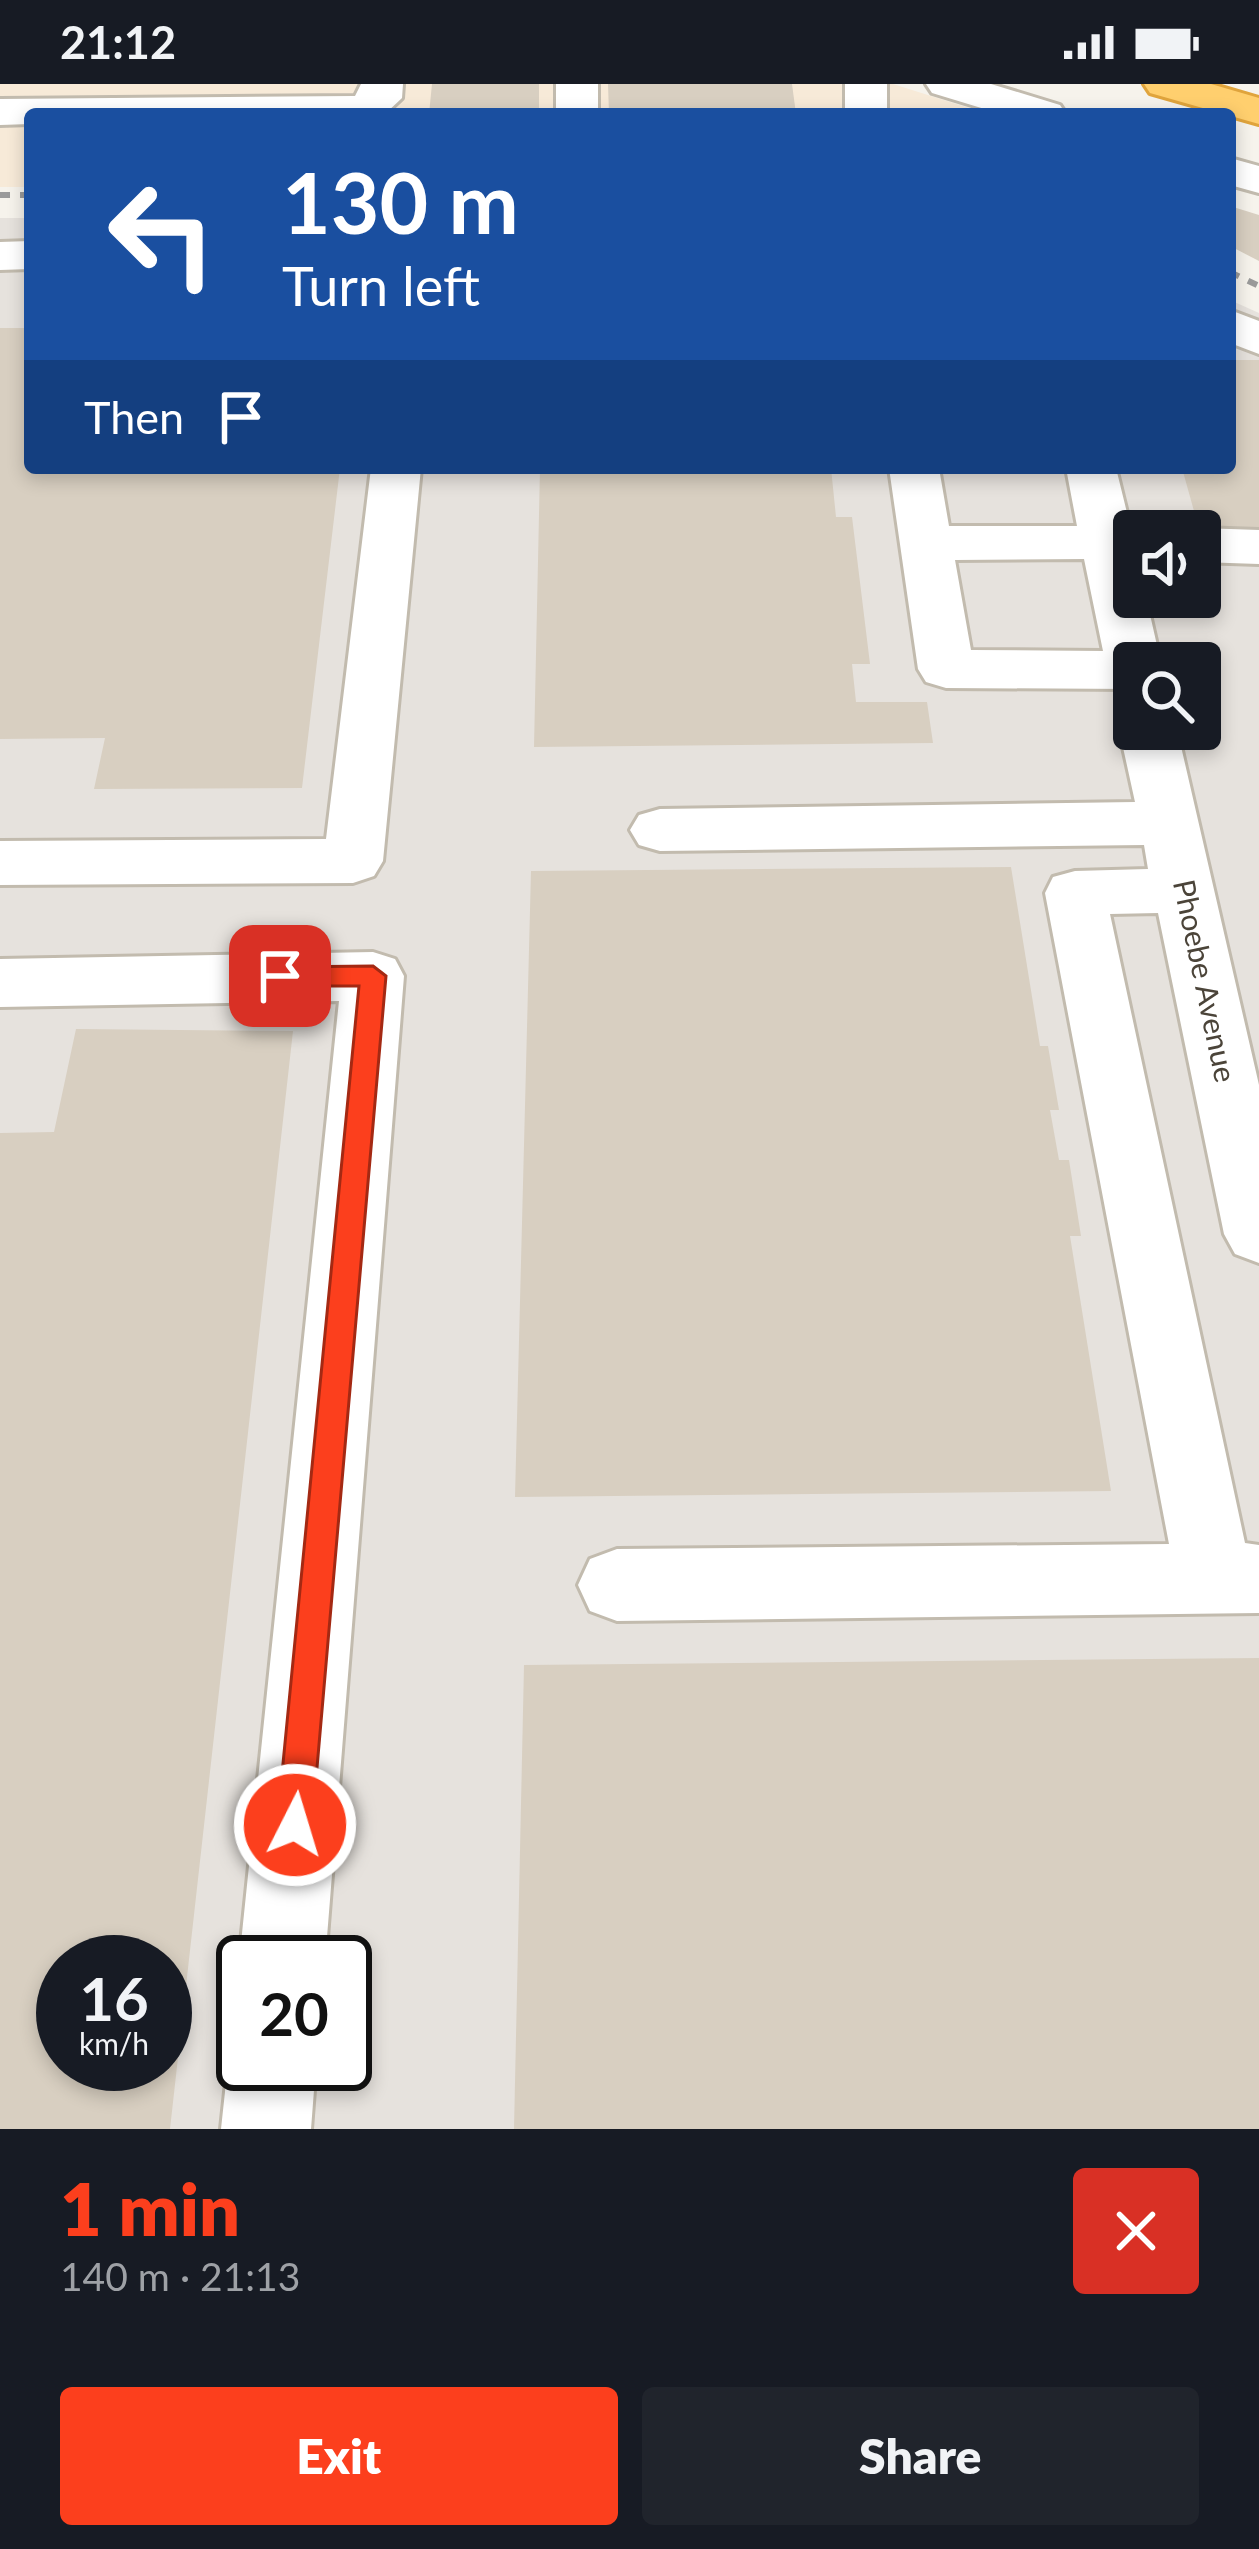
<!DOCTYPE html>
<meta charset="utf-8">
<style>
body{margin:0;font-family:Lato,sans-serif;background:#20242c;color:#f1f3f6;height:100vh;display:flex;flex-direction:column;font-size:45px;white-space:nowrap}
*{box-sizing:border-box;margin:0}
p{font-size:39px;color:#9ea1a6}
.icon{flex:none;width:66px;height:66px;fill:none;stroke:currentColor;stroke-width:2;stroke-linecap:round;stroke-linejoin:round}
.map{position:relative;height:2045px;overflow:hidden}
.panel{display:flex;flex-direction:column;background:#171b24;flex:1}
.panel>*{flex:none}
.hud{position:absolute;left:24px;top:24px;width:1212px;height:366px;border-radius:12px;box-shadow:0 6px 18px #0003;background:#1a4fa0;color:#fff;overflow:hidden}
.tools{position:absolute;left:1113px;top:426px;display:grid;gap:24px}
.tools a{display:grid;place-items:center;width:108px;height:108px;border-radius:12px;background:#171b24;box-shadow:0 6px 18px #0003;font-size:60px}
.speed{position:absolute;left:36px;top:1851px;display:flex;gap:24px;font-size:60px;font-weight:700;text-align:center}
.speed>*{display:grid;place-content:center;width:156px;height:156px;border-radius:50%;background:#171b24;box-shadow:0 6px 18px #0003;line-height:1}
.speed small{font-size:30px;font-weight:400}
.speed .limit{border:6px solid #111;border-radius:18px;background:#fff;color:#111}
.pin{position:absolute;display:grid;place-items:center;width:102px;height:102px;color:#fff;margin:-51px;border-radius:24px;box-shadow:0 6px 18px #0006}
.me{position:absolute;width:132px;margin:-66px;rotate:5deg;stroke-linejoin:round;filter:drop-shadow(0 0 9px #0008)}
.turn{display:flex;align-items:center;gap:42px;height:252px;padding:0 60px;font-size:54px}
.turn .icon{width:156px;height:156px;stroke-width:2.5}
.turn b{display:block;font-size:84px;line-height:102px}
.then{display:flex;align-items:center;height:114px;padding:0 60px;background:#0003;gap:24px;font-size:45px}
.round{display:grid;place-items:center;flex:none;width:126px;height:126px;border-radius:12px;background:#20242c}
.head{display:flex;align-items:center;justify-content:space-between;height:204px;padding:0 60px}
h1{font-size:72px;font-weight:800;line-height:90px;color:#fc3f1d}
.primary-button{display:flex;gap:24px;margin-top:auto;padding:24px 60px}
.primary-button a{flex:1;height:138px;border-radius:12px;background:#fc3f1d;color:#fff;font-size:48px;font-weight:800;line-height:138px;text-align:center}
.primary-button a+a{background:#20242c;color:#f1f3f6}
.status{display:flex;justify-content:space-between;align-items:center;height:84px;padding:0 60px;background:#171b24;direction:ltr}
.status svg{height:33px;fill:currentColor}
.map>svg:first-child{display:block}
.commercial{fill:#f7ead8}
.industrial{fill:#e6e2dd;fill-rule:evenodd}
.building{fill:#d8cfc1;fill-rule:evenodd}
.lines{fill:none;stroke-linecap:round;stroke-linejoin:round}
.minor-casing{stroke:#c2bbae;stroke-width:6}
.highway-casing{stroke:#e0a43c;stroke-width:6}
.minor{fill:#fff;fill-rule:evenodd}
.highway{fill:#ffcf6e;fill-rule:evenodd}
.rail{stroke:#9a9a9a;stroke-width:6;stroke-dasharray:10 10;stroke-linecap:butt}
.route{fill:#fc3f1d;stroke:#a42913;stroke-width:3}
.labels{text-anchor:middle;stroke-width:9;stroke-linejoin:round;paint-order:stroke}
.street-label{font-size:30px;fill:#4b4439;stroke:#fff}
</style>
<div class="status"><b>21:12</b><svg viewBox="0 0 49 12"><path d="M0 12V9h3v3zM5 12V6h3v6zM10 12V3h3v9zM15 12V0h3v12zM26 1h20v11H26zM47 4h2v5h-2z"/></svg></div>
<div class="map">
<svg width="1259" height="2045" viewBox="0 0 1259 2045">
<rect width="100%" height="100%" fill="#f6f3ec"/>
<!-- commercial -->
<polygon class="commercial" points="0,0 893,0 988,30 30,30 30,103 0,103"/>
<!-- industrial -->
<path class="industrial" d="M0,134h30v250h1200v-168l29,13v1816h-1259zM1134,447h66v66h-66zM1134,579h66v66h-66zM63,1878h102v102h-102zM243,1878h102v102h-102z"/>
<!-- building -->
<g class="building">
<polygon points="432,0 539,0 539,30 429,30"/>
<polygon points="608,0 792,0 796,30 609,30"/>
<polygon points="1230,122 1259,131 1259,177 1230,162"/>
<polygon points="0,244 30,244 30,384 340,384 302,704 94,705 105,654 0,655"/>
<polygon points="1230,276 1259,276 1259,444 1199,445 1182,384 1230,384"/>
<polygon points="540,384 831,384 836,433 852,433 870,580 852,580 856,618 927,618 933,659 534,663"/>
<polygon points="1011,783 1040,962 1048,962 1059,1026 1050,1026 1059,1076 1069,1076 1081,1152 1070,1152 1111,1407 515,1413 531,787"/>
<path d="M76,945l217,2 -123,1098h-170v-996l54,-1zM63,1878h102v102h-102z"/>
<polygon points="1259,1574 1259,2045 514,2045 524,1581"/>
</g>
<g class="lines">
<!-- minor casing -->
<g class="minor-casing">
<g id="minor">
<polygon points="361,0 403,0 402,14 385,30 30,30 30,40 0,41 0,15 355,12"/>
<rect x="556" y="0" width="42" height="30"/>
<rect x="845" y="0" width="42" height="30"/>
<polygon points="926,0 991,0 1060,21 1066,30 1001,30 932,9"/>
<polygon points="1230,74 1259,82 1259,109 1230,101"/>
<polygon points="30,157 30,185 0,186 0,158"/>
<polygon points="1230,226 1259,237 1259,270 1230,259"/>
<polygon points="371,384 421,384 383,777 374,792 353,799 0,801 0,757 326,755"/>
<path d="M889,384h50l10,58h128l-11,-58h50l14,57 23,6h-19v66h12l15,66h-27v26l-188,-1 -20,-6 -8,-13zM1084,475l19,92 -132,-1 -16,-90z"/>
<polygon points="1200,444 1259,446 1259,480 1200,478 1200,447 1189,447"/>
<polygon points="1134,629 1134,645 1177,645 1259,1001 1259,1179 1235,1170 1224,1150 1158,829 1110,830 1245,1459 1259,1461 1259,1529 617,1537 590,1527 578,1501 590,1475 617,1465 1169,1460 1045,809 1053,793 1075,787 1148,785 1144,761 660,767 639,761 630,746 639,731 660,725 1135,718 1119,645"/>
<polygon points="373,868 395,875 404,892 325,1878 243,1878 243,1888 239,1878 339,917 0,923 0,875"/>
<polygon points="243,1948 243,1980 316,1980 311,2045 221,2045 228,1980"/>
</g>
</g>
<!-- highway casing -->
<g class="highway-casing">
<polygon id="highway" points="1144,0 1211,0 1259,14 1259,40 1150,9"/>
</g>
<!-- minor -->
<use href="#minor" class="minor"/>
<!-- highway -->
<use href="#highway" class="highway"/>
<!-- rail -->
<g class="rail">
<polyline points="0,111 30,111"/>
<polyline points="1230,188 1259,202"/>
</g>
</g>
<!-- route -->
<polygon class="route" points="373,882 386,892 312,1741 307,1753 295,1758 282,1753 277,1741 359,902 280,902 267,892 280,883"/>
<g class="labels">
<!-- street labels -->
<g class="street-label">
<text transform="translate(1204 897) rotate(78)" y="10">Phoebe Avenue</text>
</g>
</g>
</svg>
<div class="tools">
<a><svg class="icon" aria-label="sound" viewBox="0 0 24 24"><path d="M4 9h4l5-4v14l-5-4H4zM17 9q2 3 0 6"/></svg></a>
<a><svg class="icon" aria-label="search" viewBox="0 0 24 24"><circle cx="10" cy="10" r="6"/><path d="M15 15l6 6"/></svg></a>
</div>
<div class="speed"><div>16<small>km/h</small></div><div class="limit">20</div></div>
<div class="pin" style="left:280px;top:892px;background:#d93025"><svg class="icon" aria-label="arrive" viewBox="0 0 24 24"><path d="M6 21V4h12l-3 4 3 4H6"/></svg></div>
<svg class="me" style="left:295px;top:1741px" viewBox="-20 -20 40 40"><circle r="17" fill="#fc3f1d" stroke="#fff" stroke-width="3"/><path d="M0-11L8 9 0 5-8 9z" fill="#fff"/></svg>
<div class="hud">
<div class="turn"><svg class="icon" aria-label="left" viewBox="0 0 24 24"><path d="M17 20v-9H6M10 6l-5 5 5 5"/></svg><div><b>130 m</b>Turn left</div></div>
<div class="then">Then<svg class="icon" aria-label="arrive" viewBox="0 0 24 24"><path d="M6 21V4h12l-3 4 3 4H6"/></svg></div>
</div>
</div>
<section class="panel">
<div class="head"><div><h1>1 min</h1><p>140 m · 21:13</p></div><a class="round" style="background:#d93025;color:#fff"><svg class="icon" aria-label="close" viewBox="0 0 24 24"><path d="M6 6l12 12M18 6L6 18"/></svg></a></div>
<div class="primary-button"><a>Exit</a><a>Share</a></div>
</section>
